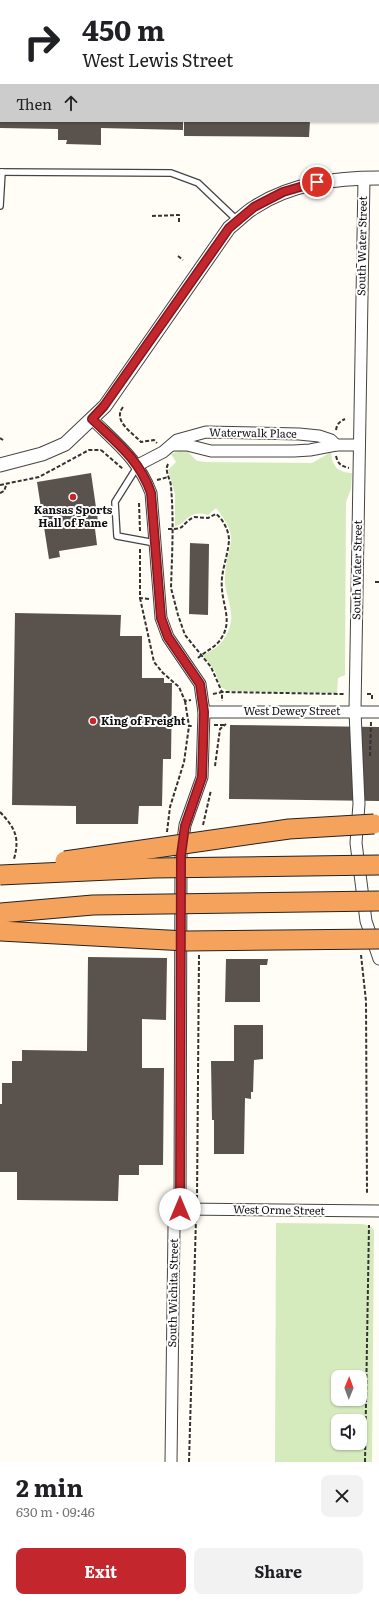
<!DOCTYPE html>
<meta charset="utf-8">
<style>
body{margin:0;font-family:Literata,serif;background:#f2f2f2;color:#202124;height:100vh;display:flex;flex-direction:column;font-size:15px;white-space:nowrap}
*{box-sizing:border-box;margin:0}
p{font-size:13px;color:#757577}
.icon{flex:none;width:22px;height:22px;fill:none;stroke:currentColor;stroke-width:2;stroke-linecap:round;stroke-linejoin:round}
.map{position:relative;height:1462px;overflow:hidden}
.panel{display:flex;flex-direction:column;background:#fff;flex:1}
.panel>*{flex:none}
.hud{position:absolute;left:0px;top:0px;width:379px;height:122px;box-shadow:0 1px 3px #0004;background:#fff;color:#202124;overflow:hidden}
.needle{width:26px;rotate:1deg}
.buttons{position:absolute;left:331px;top:1370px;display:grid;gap:8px}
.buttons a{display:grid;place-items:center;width:36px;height:36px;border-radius:8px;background:#fff;box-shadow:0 1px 3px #0004;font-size:20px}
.pin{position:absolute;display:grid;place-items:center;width:34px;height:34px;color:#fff;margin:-17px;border:2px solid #fff;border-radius:50%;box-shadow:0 1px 4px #0007}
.me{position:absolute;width:44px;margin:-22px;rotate:0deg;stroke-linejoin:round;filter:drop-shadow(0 0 3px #0008)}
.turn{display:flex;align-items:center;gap:14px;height:84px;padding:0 16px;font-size:18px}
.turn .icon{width:52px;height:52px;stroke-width:2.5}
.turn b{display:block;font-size:28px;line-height:34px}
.then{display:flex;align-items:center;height:38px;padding:0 16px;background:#0003;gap:8px;font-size:15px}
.round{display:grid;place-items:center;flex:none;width:42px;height:42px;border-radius:8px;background:#f2f2f2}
.head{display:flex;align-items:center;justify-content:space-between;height:68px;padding:0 16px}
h1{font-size:24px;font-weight:700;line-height:30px}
.button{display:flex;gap:8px;margin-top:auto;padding:8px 16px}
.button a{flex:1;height:46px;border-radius:8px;background:#c4262e;color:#fff;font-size:16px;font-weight:700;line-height:46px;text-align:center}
.button a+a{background:#f2f2f2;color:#202124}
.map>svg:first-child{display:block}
.green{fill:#d5ebbd;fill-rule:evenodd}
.building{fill:#5a524d}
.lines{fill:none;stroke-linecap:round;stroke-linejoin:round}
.service-casing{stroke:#444;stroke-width:8}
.minor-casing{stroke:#444;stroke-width:13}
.tertiary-casing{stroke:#444;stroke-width:15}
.path{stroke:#333;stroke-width:2;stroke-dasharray:4 2;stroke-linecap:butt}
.service{stroke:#fff;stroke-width:5.5}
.minor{stroke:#fff;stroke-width:11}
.tertiary{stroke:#fff;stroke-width:13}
.motorway-bridge-casing{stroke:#222;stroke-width:21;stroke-linecap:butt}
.motorway-bridge{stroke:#f5a25d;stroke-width:19}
.route-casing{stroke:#7f191e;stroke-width:10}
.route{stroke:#c4262e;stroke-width:7}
.poi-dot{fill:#c4262e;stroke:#fff;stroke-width:1.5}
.labels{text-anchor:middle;stroke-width:4;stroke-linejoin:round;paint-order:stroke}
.street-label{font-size:11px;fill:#111;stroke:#fff}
.poi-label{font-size:11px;font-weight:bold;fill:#111;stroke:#fff}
</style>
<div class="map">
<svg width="379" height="1462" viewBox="0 0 379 1462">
<rect width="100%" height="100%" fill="#fffdf5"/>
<!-- green -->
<g class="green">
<path d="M181,450l6,1 10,10 9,1 106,1 19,-11c1,14 6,20 21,21l-1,16 -5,13 -1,173 -7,3 -1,15 -109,-2 -7,-4 -7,-18 -11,-14c17,-6 30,-23 28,-42 -1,-12 -7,-24 -6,-36 2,-36 17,-36 -9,-69l-8,7c-21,-6 -20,9 -33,11v-32l-7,-24 8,-8 -5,-8z"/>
<path d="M276,1223l87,1 7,2 4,4 -2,232h-97zM338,1377h22v22h-22zM338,1421h22v22h-22z"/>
</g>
<!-- building -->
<g class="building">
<polygon points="0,121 183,121 183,130 101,128 101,145 66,144 67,140 58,140 58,129 0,128"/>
<polygon points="184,121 310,121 309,137 184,136"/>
<polygon points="91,473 99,528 95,529 97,545 59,551 60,557 49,559 37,482"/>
<polygon points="190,543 209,544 208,615 189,614"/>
<polygon points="15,613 121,615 120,636 142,636 142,678 164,678 164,683 172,683 171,759 163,759 162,806 139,806 138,824 76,824 76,806 12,805"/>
<polygon points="230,725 379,727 379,801 229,799"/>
<polygon points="88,957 167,958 166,1020 142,1019 142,1068 164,1068 163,1165 139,1165 139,1175 119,1175 118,1201 17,1200 17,1172 0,1172 0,1104 2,1104 2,1083 12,1083 12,1061 22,1061 22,1050 87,1051"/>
<polygon points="226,959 268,959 267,965 260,965 260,1002 225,1002"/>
<polygon points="234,1025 263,1025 263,1059 254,1060 253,1092 251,1092 251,1099 245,1098 244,1154 214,1154 214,1120 212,1120 211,1061 234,1061"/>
</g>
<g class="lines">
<!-- service casing -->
<g class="service-casing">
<g id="service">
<polyline points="0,172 171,173 198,183 238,221"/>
<polyline points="0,206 2,172"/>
<polyline points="137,467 115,502 117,536 155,543"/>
</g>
</g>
<!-- minor casing -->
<g class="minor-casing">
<g id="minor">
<polyline points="364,178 355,711 359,804 356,843 366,921 379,959"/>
<path d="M92,419c24,24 47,41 59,74l10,125 7,19 32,47 4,28 -2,65 -17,48 -4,30 -1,354 -6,18 -3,235"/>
<polyline points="174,445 187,445 211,451 294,451 310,450 336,445 359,445"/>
<polyline points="138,465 163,452 177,440 206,432 299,434 319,436 331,440 336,445"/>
<polyline points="204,712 379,712"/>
<polyline points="180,1209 379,1211"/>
</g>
</g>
<!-- tertiary casing -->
<g class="tertiary-casing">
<path id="tertiary" d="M0,465l42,-11 23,-10 40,-38 124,-178c9,-7 17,-16 26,-21 37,-24 81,-29 124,-29"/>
</g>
<!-- path -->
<g class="path">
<polyline points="152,216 179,215 179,222"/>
<polyline points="178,256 183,260"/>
<path d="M123,407c-11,14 10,26 18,35l13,-2 3,3"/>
<path d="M336,430c1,-6 3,-8 9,-11"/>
<polyline points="0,438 3,440"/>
<polyline points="101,450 123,469"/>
<path d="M336,456c2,8 5,10 13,12"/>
<path d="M168,464c-4,8 3,15 3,23 3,34 1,68 0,101l7,27 7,20 26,32 11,25 122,2"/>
<polyline points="157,480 168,477"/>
<polyline points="0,485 39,477 89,450 101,450"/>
<polyline points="0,493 4,491 7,483"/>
<polyline points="139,503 140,531"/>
<path d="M168,529c19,1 12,-5 26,-12l14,1 8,-4c7,5 13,17 13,26 -1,17 -9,33 -7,49 1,17 10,32 0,48 -5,10 -17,14 -25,22"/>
<polyline points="140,549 140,598 149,599"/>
<polyline points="375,582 379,582"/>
<polyline points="140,598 154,662 163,673 179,687 185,701 191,700"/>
<polyline points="213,694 222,692 222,701"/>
<polyline points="367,694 372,694 372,700"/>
<polyline points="185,701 189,726 192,726"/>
<polyline points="214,725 224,725"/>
<polyline points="370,756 371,722"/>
<polyline points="215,766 220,729 226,724"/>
<path d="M0,812c15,16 20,25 14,47"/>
<polyline points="203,825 211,790"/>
<polyline points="167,832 170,807 184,762 189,726"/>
<polyline points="361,955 366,1001 367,1193"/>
<polyline points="197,1199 199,955"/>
<polyline points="189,1462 196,1219"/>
<polyline points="365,1462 369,1225"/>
</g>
<!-- service -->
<use href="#service" class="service"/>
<!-- minor -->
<use href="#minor" class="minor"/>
<!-- tertiary -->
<use href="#tertiary" class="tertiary"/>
<!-- motorway-bridge casing -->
<g class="motorway-bridge-casing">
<g id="motorway-bridge">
<polyline points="65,861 289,829 374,824"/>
<polyline points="0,875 154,868 379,865"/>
<polyline points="0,913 93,905 379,901"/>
<polyline points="0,931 186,941 379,939"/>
</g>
</g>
<!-- motorway-bridge -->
<use href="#motorway-bridge" class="motorway-bridge"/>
</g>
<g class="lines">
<!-- route casing -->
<g class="route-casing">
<path id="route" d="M180,1209l1,-354 4,-29 17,-49 2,-65 -4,-28 -32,-47 -7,-19 -10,-125c-11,-33 -35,-51 -59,-74l12,-13 125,-178 25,-21 29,-15 34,-10"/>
</g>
<!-- route -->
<use href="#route" class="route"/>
</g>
<!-- markers -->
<g class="poi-dot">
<circle cx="73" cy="497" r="4"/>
<circle cx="93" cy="721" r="4"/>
</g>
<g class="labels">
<!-- street labels -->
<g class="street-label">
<text transform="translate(362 246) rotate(-89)" y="4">South Water Street</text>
<text transform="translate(253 433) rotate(1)" y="4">Waterwalk Place</text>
<text transform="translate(357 570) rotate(-89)" y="4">South Water Street</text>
<text x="292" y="715">West Dewey Street</text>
<text transform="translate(279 1210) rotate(1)" y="4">West Orme Street</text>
<text transform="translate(173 1293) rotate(-89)" y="4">South Wichita Street</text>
</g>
<!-- poi labels -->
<g class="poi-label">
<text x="73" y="514">Kansas Sports<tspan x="73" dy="13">Hall of Fame</tspan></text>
<text x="101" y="725" text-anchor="start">King of Freight</text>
</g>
</g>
</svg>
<div class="buttons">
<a><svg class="needle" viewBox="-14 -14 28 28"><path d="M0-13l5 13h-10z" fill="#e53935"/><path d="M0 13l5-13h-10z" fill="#757577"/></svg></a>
<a><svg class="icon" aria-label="sound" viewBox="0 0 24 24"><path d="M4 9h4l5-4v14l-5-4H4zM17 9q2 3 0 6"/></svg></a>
</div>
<div class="pin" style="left:317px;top:182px;background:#d93025"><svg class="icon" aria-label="arrive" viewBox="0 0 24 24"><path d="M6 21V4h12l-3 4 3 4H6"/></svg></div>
<svg class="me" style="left:180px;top:1209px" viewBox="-20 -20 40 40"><circle r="19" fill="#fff"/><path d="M0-13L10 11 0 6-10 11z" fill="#c4262e"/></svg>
<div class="hud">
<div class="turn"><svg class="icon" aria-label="right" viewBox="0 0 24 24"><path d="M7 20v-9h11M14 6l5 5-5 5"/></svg><div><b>450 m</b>West Lewis Street</div></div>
<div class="then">Then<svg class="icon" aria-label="ahead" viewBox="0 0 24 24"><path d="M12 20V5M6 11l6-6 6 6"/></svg></div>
</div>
</div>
<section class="panel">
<div class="head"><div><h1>2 min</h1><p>630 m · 09:46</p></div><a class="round"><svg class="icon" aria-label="close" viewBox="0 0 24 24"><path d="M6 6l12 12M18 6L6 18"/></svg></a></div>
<div class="button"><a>Exit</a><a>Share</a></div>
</section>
